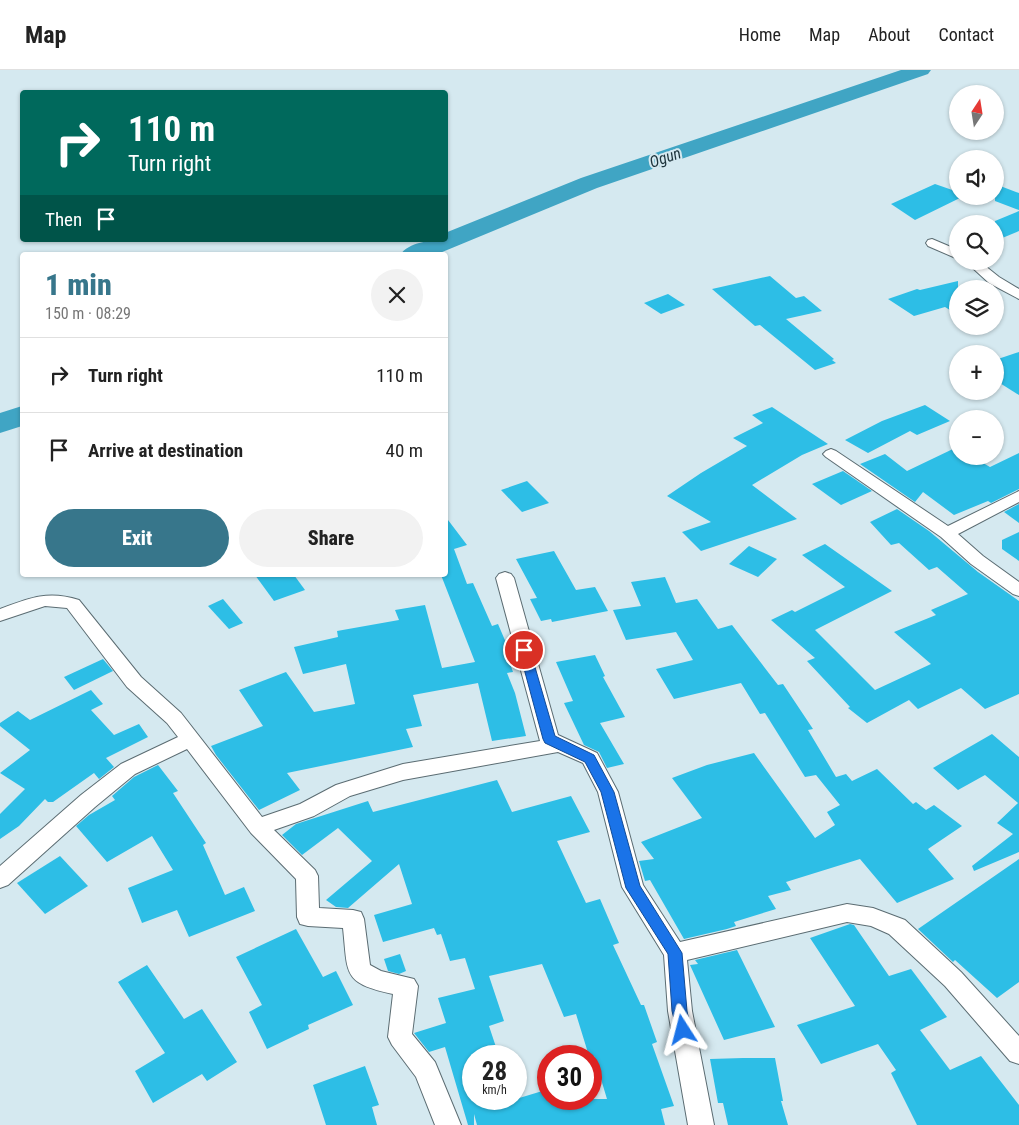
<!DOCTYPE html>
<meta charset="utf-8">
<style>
body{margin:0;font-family:"Roboto Condensed",sans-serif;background:#f2f2f2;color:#222;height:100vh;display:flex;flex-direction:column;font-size:19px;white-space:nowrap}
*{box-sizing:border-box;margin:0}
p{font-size:16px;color:#767676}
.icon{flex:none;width:28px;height:28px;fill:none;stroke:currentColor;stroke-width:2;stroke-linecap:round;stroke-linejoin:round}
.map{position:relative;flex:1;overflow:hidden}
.details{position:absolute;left:20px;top:182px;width:428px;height:325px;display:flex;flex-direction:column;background:#fff;border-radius:5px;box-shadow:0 1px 4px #0004}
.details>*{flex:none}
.top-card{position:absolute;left:20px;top:20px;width:428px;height:152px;border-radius:5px;box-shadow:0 1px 4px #0004;background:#00695c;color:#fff;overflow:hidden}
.needle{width:32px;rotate:12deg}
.tools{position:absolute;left:949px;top:15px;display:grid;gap:10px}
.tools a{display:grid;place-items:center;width:55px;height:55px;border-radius:50%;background:#fff;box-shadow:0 1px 4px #0004;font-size:25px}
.speed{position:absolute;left:462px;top:975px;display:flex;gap:10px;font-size:25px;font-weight:700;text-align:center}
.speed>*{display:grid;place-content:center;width:65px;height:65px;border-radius:50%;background:#fff;box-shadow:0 1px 4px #0004;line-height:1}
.speed small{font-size:12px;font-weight:400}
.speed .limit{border:8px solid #d22;background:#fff;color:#111}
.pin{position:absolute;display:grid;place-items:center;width:42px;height:42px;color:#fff;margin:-21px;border:2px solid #fff;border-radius:50%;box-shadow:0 1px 5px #0007}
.me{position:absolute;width:55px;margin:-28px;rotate:351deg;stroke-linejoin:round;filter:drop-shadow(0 0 4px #0008)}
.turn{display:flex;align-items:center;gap:18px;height:105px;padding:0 25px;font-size:22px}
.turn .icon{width:65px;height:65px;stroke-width:2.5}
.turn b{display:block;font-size:35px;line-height:42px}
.then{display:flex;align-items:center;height:48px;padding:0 25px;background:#0003;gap:10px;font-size:19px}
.round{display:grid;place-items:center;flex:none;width:52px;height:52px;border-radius:26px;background:#f2f2f2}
.summary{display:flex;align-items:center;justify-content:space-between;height:85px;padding:0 25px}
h1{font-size:30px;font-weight:800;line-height:38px;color:#37768b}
.cta{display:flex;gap:10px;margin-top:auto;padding:10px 25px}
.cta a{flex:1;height:58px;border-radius:30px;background:#37768b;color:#fff;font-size:20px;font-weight:800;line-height:58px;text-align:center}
.cta a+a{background:#f2f2f2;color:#222}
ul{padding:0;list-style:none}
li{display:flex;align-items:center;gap:15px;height:75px;padding:0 25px;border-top:1px solid #e0e0e0}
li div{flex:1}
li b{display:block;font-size:19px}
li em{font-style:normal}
header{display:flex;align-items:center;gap:30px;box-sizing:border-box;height:70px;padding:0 25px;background:#fff;border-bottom:1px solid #e0e0e0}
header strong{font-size:24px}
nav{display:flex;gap:28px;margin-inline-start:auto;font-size:18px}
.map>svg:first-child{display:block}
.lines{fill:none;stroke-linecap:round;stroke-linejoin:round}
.river{fill:#40a5c4;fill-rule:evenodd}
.building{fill:#2dbee6;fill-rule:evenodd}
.minor-casing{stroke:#5b6c72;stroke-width:2}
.minor{fill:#fff;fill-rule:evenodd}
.route{fill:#1a73e8;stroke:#114b97}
.labels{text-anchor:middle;stroke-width:4;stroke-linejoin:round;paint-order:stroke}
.far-water-label{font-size:16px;font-style:italic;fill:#1d333b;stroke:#d5e9f0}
</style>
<header>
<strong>Map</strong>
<nav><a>Home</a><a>Map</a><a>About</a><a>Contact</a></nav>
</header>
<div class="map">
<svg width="1019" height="1055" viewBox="0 0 1019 1055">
<rect width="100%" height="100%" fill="#d5e9f0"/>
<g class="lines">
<!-- river -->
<g class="river">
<path d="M901,0h30l-3,4 -331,114 -162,67h-35c9,-13 30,-15 45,-15v-7l136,-55z"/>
<polygon points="22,336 22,356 0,363 0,343"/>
</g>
</g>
<!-- building -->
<g class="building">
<polygon points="935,114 958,122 958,126 964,126 915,150 891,134"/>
<polygon points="995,114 1019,123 1019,140 995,131"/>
<polygon points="1019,141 1019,161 995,171 995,151"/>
<polygon points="770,206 796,228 804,226 822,241 786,249 834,289 832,290 836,293 815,300 760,255 755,256 712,219"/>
<polygon points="958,211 958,245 945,237 914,246 888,229 917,219 920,220"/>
<polygon points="668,224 685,235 661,244 644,233"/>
<polygon points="1019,282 1019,325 995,310 995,290"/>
<polygon points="925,335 950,351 917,365 910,361 868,383 845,370 882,351"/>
<polygon points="772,337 828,374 802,385 752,415 797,449 701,481 682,462 711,452 667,426 701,403 747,376 733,368 763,353 752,345"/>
<polygon points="955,378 958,379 958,386 971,386 990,397 1019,383 1019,419 991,433 988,431 954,445 923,422 915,432 860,394 885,384 907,401"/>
<polygon points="843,401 872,421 841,435 812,414"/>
<polygon points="527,411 549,433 522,442 501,420"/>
<polygon points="1019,434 1019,453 1004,442"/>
<polygon points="897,439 929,461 978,502 1019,531 1019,624 985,639 961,618 918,639 909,630 867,653 848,638 850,637 807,591 815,588 771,550 792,540 795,542 845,517 802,485 825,474 892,521 815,560 875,620 931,594 894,562 936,545 931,540 968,524 937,497 929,500 899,473 891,475 870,452"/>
<polygon points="445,446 467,475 454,479 467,514 473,513 492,556 498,554 510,582 506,582 513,602 507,603 515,623 526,666 492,671 478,613 413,625 422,656 406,659 413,677 287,703 300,720 259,740 216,685 211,676 263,656 239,620 286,602 314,642 355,634 346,594 303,604 294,577 338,567 337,561 399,550 395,540 425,535 442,598 475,592 441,505 445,505"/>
<polygon points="1019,462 1019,491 1002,479 1002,470"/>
<polygon points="749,476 777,489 758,507 729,494"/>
<polygon points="554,481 576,520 595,517 608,541 552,552 551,549 541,551 530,529 537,528 516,489"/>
<polygon points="255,505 294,505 305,520 274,531"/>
<polygon points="665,507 676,533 697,529 718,559 732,555 778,615 783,614 813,659 808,660 836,707 846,704 852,711 877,699 913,734 916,732 926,740 934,735 962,756 928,779 954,809 897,833 860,789 786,812 791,820 768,826 776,839 734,852 736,856 727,859 684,869 650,810 645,811 639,791 654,789 641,772 702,748 672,708 707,695 754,683 815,768 835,755 827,742 840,735 816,705 805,707 765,643 760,644 741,613 674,629 656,599 693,590 676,562 626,570 613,540 641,536 631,512"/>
<polygon points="223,529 243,553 229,559 208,536"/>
<polygon points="595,585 605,606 603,607 625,647 600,653 624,694 607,698 599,682 584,675 564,633 573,631 556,592"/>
<polygon points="103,589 113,601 74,620 64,607"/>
<polygon points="91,620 103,634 91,640 114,665 139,654 148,667 106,688 114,697 99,709 94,703 53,732 48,732 45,729 19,756 0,769 0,744 25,719 0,703 30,680 0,656 0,653 18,641 30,650"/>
<polygon points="992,664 1019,687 1019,782 974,801 972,796 1013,764 997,753 1018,733 985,705 958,720 933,698"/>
<polygon points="158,695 178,721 173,723 206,773 203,775 225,825 244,817 255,841 189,867 177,840 142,853 128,818 173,800 152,766 107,792 76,756 89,745 115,730 112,726 134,707"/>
<path d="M497,710l15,32 59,-16 19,36 -33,9 29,62 14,-4 19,44 -6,2 28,60h3l13,37 -5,2 22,62 -13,3 4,16h-188l-3,-11v11h-6l-23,-78 -16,5 -15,-19 32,-10 -8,-25 37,-9 -10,-31 -15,3 -9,-27 -4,1 -3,-7 -51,14 -9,-27 38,-11 -13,-40 -51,44 -12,-1 -10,-7 46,-39 -34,-33 -36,27 -20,-20 14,-11 72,-23 5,11zM542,894l22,53 12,-3 13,42h5l13,43h-58v-10l-33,10h-42v-43h25l-10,-30 15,-5 -15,-45z"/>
<polygon points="60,786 88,816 45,844 17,813"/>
<polygon points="1019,789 1019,912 997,928 955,890 953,892 918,859"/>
<polygon points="850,854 854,855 889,906 911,899 947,947 920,960 950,1000 981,986 1019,1035 1019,1055 917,1055 891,1003 896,1000 878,974 821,994 797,955 855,936 810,868"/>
<polygon points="296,859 323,907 336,901 353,935 308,955 309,959 267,979 249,942 262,935 236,887"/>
<polygon points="737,880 775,957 724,970 690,895 698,894 695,890"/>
<polygon points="400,884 406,901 399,904 388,901 384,889"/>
<polygon points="147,895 184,949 202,939 237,992 207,1011 202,1004 153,1033 135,1001 165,983 118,912"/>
<polygon points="743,988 775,988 783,1031 781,1031 788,1055 728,1055 723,1033 718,1033 710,989"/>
<polygon points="365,996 379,1035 372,1037 377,1055 326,1055 313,1015"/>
</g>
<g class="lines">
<!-- minor casing -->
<g class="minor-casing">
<g id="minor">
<polygon points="932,169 958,180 958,189 928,176 926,173 928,170"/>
<polygon points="965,191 979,191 999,207 1019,219 1019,229 989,213"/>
<polygon points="831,379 836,381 948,456 1019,421 1019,432 958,464 983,486 1019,512 1019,526 1013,524 971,494 941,467 826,387 823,384 826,381"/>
<path d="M505,502l6,2 3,4 44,157 39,18 21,39 25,93 37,57 167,-38 26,4 32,12 56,52 58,64v28l-9,-3 -65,-75 -56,-52 -18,-8 -24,-4 -160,38 5,51 22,114h-26l-20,-114 -4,-56 -42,-68 -24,-95 -15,-29 -25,-11 -155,28 -53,16 -36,20 -40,14 41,40 3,6 1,32 34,2 8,2 3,7 6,46 11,6 33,8 4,7 -6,48 23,28 26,63h-26l-19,-48 -24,-32 -4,-8 5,-43c-51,-11 -45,-20 -50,-66l-35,-2 -8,-2 -3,-7 -1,-38 -45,-46 -64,-84 -52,25 -40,33 -87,78 -8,3v-22l81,-71 40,-31 57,-27 -11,-14 -40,-36 -60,-79 -22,-2 -45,15v-12c29,-11 48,-19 79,-9l62,77 40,36 81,104 38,-13 36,-19 67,-21 137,-23 -44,-163 3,-4z"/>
</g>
</g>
<!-- minor -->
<use href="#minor" class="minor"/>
</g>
<!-- route -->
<polygon class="route" points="524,575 530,580 555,666 594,685 614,722 640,816 682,883 687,941 691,960 689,965 683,967 678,965 672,941 668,884 626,818 601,722 585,692 545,673 543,669 519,580"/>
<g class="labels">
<!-- far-water labels -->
<g class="far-water-label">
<text transform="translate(665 87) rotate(-19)" y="6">Ogun</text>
</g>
</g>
</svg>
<div class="tools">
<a><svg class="needle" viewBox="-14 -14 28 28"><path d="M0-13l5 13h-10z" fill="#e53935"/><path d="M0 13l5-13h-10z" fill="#767676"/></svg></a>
<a><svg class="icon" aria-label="sound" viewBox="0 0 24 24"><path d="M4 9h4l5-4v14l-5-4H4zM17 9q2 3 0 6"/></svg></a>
<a><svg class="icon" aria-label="search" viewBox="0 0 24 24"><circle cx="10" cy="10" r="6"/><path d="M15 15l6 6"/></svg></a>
<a><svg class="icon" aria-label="layers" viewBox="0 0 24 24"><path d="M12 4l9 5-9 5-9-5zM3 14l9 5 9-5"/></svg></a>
<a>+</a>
<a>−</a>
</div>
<div class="speed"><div>28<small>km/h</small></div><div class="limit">30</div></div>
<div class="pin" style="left:524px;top:580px;background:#d93025"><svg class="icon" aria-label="arrive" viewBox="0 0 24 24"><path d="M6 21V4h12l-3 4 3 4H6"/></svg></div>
<svg class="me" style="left:683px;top:960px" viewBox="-20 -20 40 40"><path d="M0-17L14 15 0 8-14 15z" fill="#1a73e8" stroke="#fff" stroke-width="4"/></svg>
<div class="top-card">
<div class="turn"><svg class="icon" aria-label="right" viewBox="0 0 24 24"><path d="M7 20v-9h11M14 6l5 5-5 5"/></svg><div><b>110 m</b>Turn right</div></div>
<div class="then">Then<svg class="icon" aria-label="arrive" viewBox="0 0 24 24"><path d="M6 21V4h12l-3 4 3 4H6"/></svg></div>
</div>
<section class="details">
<div class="summary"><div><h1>1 min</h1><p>150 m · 08:29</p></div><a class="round"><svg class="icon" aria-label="close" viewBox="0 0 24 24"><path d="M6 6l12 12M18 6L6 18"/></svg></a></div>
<ul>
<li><svg class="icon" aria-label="right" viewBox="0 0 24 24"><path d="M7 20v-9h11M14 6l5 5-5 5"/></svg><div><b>Turn right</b></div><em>110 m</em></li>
<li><svg class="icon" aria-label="arrive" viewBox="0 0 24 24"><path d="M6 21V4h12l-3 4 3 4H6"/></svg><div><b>Arrive at destination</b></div><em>40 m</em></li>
</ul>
<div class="cta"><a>Exit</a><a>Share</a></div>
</section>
</div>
